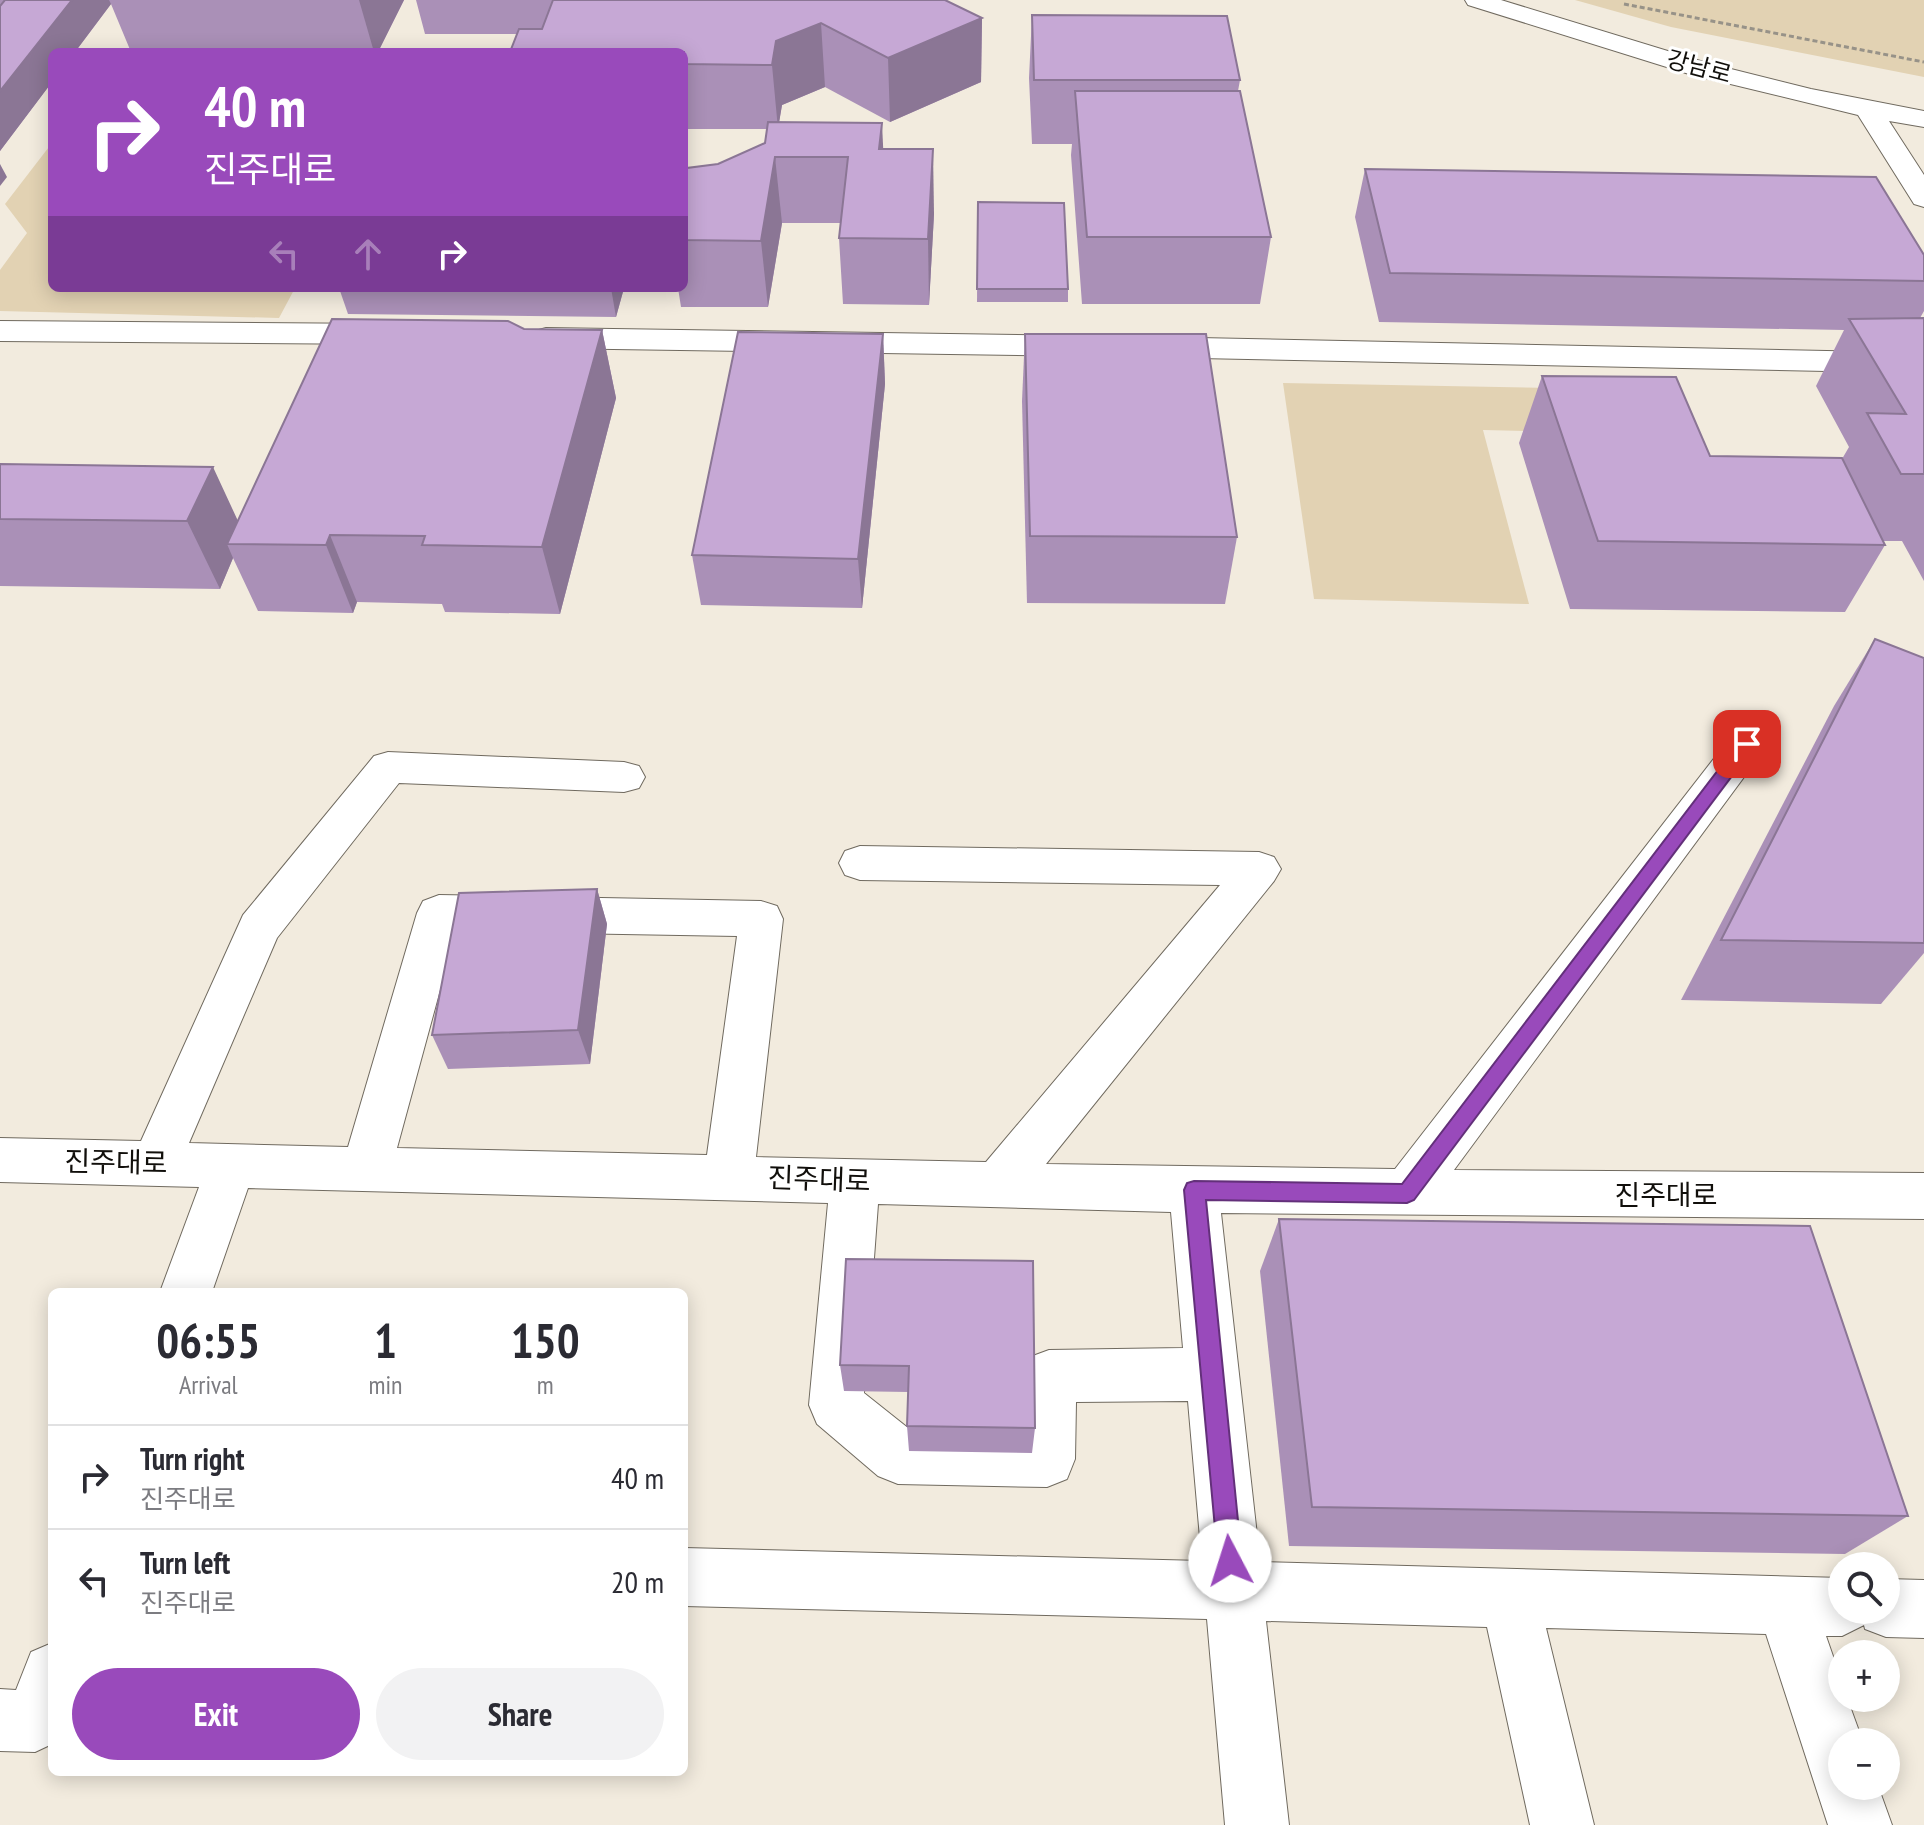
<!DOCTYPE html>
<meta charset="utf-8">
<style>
body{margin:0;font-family:"PT Sans Narrow","Noto Sans KR",sans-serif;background:#f2f2f3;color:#2b2b33;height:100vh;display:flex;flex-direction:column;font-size:30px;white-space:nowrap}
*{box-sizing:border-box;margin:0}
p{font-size:26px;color:#7c7c81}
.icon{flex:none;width:44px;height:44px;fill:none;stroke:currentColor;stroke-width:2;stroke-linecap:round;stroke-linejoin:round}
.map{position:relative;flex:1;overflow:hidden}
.sheet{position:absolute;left:48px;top:1288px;width:640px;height:488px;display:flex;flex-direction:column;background:#fff;border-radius:12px;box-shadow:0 4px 20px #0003}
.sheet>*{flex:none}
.guide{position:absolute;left:48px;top:48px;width:640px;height:244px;border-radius:12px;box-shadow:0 4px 20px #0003;background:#994abb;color:#fff;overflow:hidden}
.tools{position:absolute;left:1828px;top:1552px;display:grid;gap:16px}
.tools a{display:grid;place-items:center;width:72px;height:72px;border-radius:50%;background:#fff;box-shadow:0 4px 20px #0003;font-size:40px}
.pin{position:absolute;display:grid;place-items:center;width:68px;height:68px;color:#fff;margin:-34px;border-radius:16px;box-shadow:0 4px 12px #0006}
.me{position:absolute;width:88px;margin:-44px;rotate:355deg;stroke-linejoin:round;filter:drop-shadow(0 0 6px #0008)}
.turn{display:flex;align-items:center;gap:28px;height:168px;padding:0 24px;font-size:36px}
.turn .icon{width:104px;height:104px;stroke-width:2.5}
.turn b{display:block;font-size:56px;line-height:68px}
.lanes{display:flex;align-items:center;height:76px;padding:0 24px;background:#0003;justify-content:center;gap:40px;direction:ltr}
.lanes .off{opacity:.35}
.eta{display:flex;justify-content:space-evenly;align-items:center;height:136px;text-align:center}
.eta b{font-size:48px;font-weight:700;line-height:56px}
.cta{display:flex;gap:16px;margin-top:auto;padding:16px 24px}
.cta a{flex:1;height:92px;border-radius:48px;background:#994abb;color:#fff;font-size:32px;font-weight:700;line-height:92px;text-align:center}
.cta a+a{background:#f2f2f3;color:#2b2b33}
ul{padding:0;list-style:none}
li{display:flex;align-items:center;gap:24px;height:104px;padding:0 24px;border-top:2px solid #e1e1e2}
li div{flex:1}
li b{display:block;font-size:30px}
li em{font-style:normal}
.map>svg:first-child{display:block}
.green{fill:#e2d2b3}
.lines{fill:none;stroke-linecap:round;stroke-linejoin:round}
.minor-casing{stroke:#706a5f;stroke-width:2}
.path{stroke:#979288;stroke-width:3;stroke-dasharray:5 3;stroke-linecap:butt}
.minor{fill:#fff;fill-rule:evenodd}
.wall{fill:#aa90b7}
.shaded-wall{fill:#8b7695}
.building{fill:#c6a8d5;stroke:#8b7695;stroke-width:2}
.route{fill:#994abb;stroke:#63307a;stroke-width:2}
.labels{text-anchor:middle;stroke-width:6;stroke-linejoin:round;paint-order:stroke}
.far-street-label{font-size:24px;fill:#110f0b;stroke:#fff}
.street-label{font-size:28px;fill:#110f0b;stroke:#fff}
</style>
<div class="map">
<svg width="1924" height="1825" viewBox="0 0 1924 1825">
<rect width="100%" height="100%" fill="#f2ebde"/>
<!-- green -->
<g class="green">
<polygon points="1575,0 1924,0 1924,77 1671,27"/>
<polygon points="52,143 52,288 295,288 279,318 0,311 0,270 27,233 5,204"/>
<polygon points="1283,383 1613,389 1629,433 1483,430 1529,604 1314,599"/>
</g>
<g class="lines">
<!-- minor casing -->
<g class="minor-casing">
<g id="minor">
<polygon points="1465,0 1501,0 1707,63 1811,89 1924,111 1924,127 1889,121 1924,175 1924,207 1914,204 1858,115 1689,74 1468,5"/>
<polygon points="0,321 386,324 397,327 402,334 397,341 386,344 0,341"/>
<polygon points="546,328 1085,336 1096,339 1101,346 1096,353 1085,356 546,348 535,345 530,338 535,331"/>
<polygon points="1150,337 1924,353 1924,373 1150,357 1139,354 1134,347 1139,340"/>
<path d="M1747,729l14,5 6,10 -6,10 -307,416 470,3v46l-703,-6 39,349 582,16v32h44v-31l38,1v58l-38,-1 -21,-8 -1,-4 -22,11h-16l16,46v16h5l16,44h-21v44h36l14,39h-64l-62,-191 -220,-6 48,197h-64l-43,-198 -221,-6 23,204h-64l-18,-206 -523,-13v-58l518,13 -14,-160 -112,1 -1,57 -8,20 -20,8 -149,-3 -20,-8 -61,-52 -8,-19 19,-202 -580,-15 -36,104h-52l39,-105 -199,-5v-44l141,3 102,-226 131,-159 14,-4 236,10 15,4 6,11 -6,11 -15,4 -225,-9 -122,155 -88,205 159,4 69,-234 6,-12 16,-6 322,6 16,5 6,13 -27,238 230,5 234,-277 -360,-5 -15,-5 -6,-12 6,-12 15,-5 399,6 15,5 7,12 -7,12 -228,283 349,5 338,-435zM456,931l281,5 -30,219 -310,-7zM878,1204l293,8 12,136 -134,2 -19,7 -8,19 -2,55 -112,-3 -44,-35z"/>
<polygon points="52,1643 52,1744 35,1752 0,1751 0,1689 16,1690 31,1652"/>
</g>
</g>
<!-- path -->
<polyline class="path" points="1624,4 1924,62"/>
<!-- minor -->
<use href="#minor" class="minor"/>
</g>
<!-- wall -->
<g class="wall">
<polygon points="0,0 404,0 378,52 131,52 111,4 75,52 52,52 52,82 0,151"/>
<polygon points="416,0 945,0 982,18 981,82 890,122 825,87 782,105 779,122 883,149 934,214 929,305 843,304 839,238 841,223 782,223 768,307 681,307 678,288 684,288 684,181 765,143 767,129 684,129 684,52 517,34 425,34"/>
<polygon points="1032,15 1240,80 1238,91 1271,237 1260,304 1082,304 1071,155 1072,144 1032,144 1029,78"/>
<polygon points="1365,169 1924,255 1924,311 1920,318 1924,318 1924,581 1902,541 1883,541 1885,545 1845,612 1570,609 1519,443 1542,376 1710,456 1842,459 1849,447 1816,386 1844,330 1379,322 1355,217"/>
<polygon points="978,202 1068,289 1068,302 977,302"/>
<polygon points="339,288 624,288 616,317 348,314"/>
<polygon points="524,329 602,330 616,398 560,614 445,612 442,604 357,602 353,613 258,611 233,558 220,589 0,586 0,464 238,520"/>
<polygon points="883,334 885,384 862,608 701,605 692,555"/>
<polygon points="1025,334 1237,537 1225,604 1027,603 1022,401"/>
<polygon points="1875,639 1924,658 1924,953 1881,1004 1681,1000 1834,706"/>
<polygon points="597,889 607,924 590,1064 448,1069 432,1035"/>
<polygon points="1279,1219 1908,1516 1845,1554 1289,1546 1260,1271"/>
<polygon points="1033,1261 1035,1428 1032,1453 909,1451 907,1426 908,1392 844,1391 840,1365"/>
</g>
<!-- shaded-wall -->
<g class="shaded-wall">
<polygon points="72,0 109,0 111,4 75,52 52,52 52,82 0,151 0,91"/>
<polygon points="359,0 404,0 378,52 374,52"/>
<polygon points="982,18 981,82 890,122 888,58"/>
<polygon points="821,23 825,87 782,105 778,129 772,65 776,41"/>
<polygon points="882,123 885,188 879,149"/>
<polygon points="933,149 934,214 929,305 928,239"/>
<polygon points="775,157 782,223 768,307 761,241"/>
<polygon points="0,164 7,177 0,186"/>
<polygon points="611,288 624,288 616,317"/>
<polygon points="602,330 616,398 560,614 542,547"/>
<polygon points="883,334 885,384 862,608 858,559"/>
<polygon points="213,467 244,534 227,544 233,558 220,589 187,521"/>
<polygon points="330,535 357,602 353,613 326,545"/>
<polygon points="597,889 607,924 590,1064 578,1030"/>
</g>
<!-- building -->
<g class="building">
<polygon points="5,0 72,0 0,91 0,6"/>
<polygon points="553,0 945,0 982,18 888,58 821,23 776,41 772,65 684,64 684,52 510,52 519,29 542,29"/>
<polygon points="1032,15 1227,16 1240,80 1034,80"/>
<polygon points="1075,91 1240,91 1271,237 1087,237"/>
<polygon points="768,122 882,123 879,149 933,149 928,239 839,238 848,157 775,157 761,241 684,240 684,181 687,168 718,164 765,143"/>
<polygon points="1365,169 1876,177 1924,255 1924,281 1390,273"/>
<polygon points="978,202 1064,203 1068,289 977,289"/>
<polygon points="1924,318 1924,474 1901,474 1867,413 1906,414 1849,319"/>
<polygon points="332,319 508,321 524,329 602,330 542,547 422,545 425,536 330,535 326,545 227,544"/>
<polygon points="738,332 883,334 858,559 692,555"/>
<polygon points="1025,334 1206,334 1237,537 1030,536"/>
<polygon points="1542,376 1676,377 1710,456 1842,458 1885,545 1598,541"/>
<polygon points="0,464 213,467 187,521 0,519"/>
<polygon points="1875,639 1924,658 1924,943 1721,940"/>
<polygon points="597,889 578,1030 432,1035 459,893"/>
<polygon points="1279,1219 1810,1226 1908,1516 1312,1507"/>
<polygon points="846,1259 1033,1261 1035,1428 907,1426 909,1366 840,1365"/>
</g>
<!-- route -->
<polygon class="route" points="1747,738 1755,744 1753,748 1414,1200 1407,1203 1206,1200 1242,1561 1238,1569 1230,1573 1221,1569 1218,1561 1184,1190 1187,1183 1194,1181 1402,1184 1741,740"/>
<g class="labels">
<!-- far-street labels -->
<g class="far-street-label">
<text transform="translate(1699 67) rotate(15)" y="8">강남로</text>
</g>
<!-- street labels -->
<g class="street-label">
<text transform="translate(116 1162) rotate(1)" y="10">진주대로</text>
<text transform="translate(819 1179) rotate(2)" y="10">진주대로</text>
<text x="1666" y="1205">진주대로</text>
</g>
</g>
</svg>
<div class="tools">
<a><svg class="icon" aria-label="search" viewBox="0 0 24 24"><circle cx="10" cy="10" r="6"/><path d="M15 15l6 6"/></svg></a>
<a>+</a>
<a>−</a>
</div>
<div class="pin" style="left:1747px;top:744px;background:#d93025"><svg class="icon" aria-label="arrive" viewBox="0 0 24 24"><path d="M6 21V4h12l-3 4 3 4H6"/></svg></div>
<svg class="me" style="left:1230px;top:1561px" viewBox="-20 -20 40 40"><circle r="19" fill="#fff"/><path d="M0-13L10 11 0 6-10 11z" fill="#994abb"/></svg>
<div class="guide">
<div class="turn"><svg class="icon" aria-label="right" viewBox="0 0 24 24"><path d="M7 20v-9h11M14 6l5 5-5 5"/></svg><div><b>40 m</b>진주대로</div></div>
<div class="lanes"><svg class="icon off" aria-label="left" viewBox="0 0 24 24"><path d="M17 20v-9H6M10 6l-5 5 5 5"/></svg><svg class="icon off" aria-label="ahead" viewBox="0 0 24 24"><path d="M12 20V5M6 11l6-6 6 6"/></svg><svg class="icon" aria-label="right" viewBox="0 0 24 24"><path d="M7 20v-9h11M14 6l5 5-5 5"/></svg></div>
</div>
<section class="sheet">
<div class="eta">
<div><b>06:55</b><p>Arrival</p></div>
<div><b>1</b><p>min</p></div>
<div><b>150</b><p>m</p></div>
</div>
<ul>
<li><svg class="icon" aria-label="right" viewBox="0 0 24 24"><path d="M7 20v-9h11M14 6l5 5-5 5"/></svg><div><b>Turn right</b><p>진주대로</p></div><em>40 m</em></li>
<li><svg class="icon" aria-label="left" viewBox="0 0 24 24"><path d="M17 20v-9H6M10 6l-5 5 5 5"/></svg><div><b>Turn left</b><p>진주대로</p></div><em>20 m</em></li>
</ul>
<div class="cta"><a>Exit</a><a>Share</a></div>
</section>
</div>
